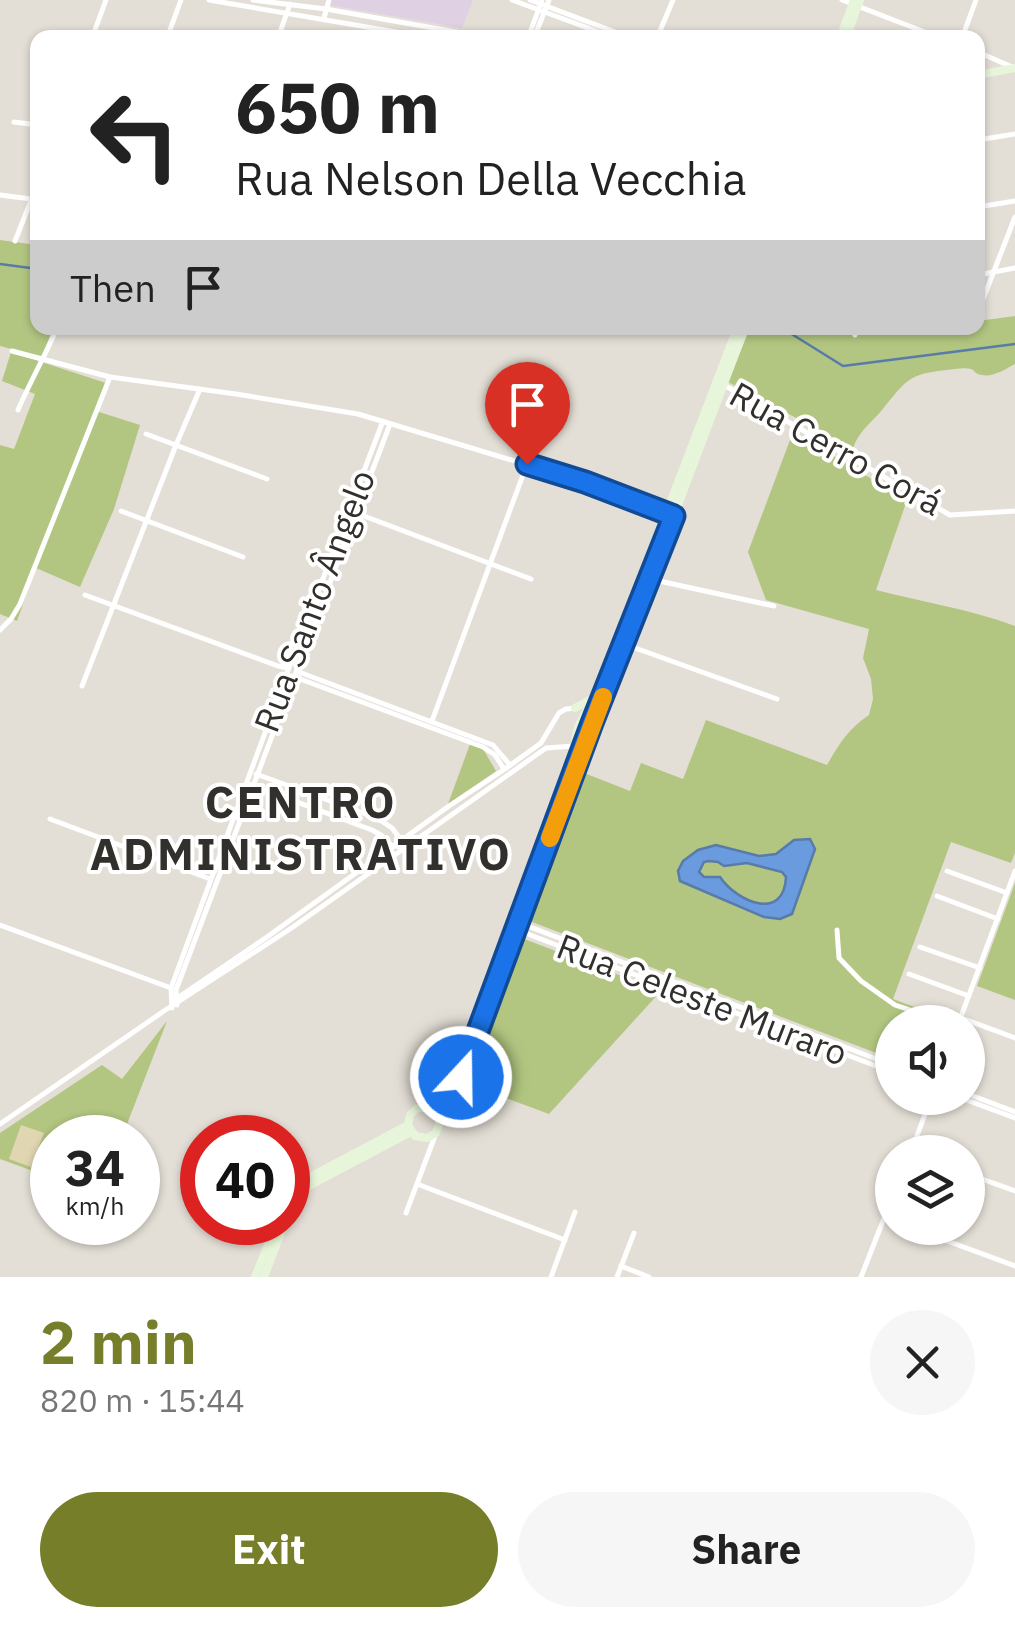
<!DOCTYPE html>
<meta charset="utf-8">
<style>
body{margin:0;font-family:"IBM Plex Sans",sans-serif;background:#f6f6f6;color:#222;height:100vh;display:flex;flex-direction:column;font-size:38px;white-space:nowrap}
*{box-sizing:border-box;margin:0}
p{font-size:32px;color:#767676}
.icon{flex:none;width:55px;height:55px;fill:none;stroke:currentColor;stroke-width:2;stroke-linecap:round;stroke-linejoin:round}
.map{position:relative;height:1277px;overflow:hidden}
.details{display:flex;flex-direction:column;background:#fff;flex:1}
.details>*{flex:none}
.hud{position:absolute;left:30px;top:30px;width:955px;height:305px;border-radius:20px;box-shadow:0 2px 8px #0004;background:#fff;color:#222;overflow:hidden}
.fabs{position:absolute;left:875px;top:1005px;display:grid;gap:20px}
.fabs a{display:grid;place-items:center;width:110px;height:110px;border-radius:50%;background:#fff;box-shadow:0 2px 8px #0004;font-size:50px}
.speed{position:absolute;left:30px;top:1115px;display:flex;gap:20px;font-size:50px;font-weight:700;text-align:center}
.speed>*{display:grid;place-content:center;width:130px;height:130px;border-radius:50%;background:#fff;box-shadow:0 2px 8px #0004;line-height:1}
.speed small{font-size:25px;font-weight:400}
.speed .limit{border:15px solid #d22;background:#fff;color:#111}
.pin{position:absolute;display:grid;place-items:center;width:85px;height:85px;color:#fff;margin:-102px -42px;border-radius:50% 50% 50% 0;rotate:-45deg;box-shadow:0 0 10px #0007}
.pin .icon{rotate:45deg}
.me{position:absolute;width:110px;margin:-55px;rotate:21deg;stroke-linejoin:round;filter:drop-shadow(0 0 8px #0008)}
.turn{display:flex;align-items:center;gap:35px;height:210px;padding:0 40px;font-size:45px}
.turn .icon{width:130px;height:130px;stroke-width:2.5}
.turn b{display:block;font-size:70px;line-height:85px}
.then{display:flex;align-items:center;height:95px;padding:0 40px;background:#0003;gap:20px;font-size:38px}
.round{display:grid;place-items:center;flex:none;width:105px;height:105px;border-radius:52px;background:#f6f6f6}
.summary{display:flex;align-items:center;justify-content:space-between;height:170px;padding:0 40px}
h1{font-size:60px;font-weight:800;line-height:75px;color:#767e29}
.action{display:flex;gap:20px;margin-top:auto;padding:20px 40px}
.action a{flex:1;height:115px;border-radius:60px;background:#767e29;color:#fff;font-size:40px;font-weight:800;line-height:115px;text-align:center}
.action a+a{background:#f6f6f6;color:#222}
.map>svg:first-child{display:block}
.education{fill:#dfd0e3}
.green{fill:#b2c681}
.sand{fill:#e0d7b2}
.water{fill:#699bde;stroke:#587ba9;stroke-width:2.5;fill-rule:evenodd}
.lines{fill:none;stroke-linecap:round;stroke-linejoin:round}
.stream{stroke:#587ba9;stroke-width:2.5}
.street{stroke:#fff;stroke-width:5}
.secondary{stroke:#e7f6da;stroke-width:8}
.route-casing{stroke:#114b97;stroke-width:25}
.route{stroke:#1a73e8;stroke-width:18}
.slow{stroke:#f59e0b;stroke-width:18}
.labels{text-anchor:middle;stroke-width:8;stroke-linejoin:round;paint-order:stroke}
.street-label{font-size:35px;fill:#32302d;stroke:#fff}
.district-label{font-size:45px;font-weight:bold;letter-spacing:2.5px;fill:#32302d;stroke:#fff}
</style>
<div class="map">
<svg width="1015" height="1277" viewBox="0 0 1015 1277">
<rect width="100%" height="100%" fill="#e4dfd6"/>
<!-- education -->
<polygon class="education" points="331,0 473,0 462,28 329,5"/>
<!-- green -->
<g class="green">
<polygon points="0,240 37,245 38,328 53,328 42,357 0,346"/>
<path d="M1015,316v48c-11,6 -24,15 -37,10 -3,-1 -4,-4 -7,-5 -6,-2 -17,0 -24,1 -40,4 -41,11 -65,40 -11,13 -23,21 -29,38l-125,-66 22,-54h174l12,5 13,-5h29v-7z"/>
<polygon points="11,352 106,383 96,411 140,425 114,509 80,587 36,568 17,621 0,614 0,445 14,449 35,394 2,381"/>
<path d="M793,432l114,68 -31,90c46,12 94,19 139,36v227l-4,10 -60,-21 -58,157 59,22 -60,1v37l-368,-140 55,-148 51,20 11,-28 42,16 23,-59 121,45c12,-21 22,-37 42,-50l4,-16 -2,-20 -8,-21 6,-29 -103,-29 -18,-48z"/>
<polygon points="470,744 483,749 496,771 448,804"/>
<polygon points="1015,883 1015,1000 977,986"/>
<polygon points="519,937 661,991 549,1114 465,1083"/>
<polygon points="167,1021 122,1137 52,1138 52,1178 0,1159 0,1133 102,1065 122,1079"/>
</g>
<!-- sand -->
<polygon class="sand" points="21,1125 44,1133 31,1167 9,1159"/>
<!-- water -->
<path class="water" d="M810,839l5,10 -23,65 -12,5 -16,-2 -84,-36 -2,-10 5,-10 15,-11 18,-5 43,11 17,-2 18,-14zM709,861l9,1 6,4 23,-3 35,9 4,5c-2,45 -49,25 -66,0h-16l-5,-5 5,-10z"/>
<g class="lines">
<!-- stream -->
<g class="stream">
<polyline points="0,264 38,269"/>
<polyline points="782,328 843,366 1015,344"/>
</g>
<!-- street -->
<g class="street">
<polyline points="209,0 431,38"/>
<polyline points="253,0 326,9 490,38"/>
<polyline points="512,0 615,38"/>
<polyline points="530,0 631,38"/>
<polyline points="842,0 940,38"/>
<polyline points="324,18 329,0"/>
<polyline points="92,38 106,0"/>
<polyline points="167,38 181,0"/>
<polyline points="278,38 290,4"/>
<polyline points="528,38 542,0"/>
<polyline points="534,38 549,0"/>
<polyline points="657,38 673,0"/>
<polyline points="962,38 976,0"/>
<polyline points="978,52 1012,67"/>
<polyline points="14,122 38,125"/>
<polyline points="978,140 1015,134"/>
<polyline points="0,195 31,199"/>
<polyline points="978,207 1015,201"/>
<polyline points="15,241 38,183"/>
<polyline points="978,275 1015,268"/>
<polyline points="980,307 1015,217"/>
<polyline points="855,335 858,328"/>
<polyline points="12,351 110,377 236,394 358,414 585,482 666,513"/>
<polyline points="724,385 950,515 1015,511"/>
<path d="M18,410c12,-28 27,-54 39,-82"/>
<polyline points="146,434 267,479"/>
<polyline points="121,511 243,557"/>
<polyline points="356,513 531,579"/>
<polyline points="650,579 774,606"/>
<polyline points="85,595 278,666 288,668"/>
<polyline points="0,630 11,619 20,604 110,377"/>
<polyline points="624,644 777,699"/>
<polyline points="299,672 493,745 510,765"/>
<polyline points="292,676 483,747 495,755 504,769"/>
<polyline points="82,686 176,445 200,389"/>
<polyline points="432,721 527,464"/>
<polyline points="256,774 377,818 392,828 407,848"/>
<polyline points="246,783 372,830 381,835 393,847"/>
<polyline points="50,819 210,879"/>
<polyline points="947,871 1007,893"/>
<polyline points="937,896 998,919"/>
<polyline points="517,922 892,1065"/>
<polyline points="0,925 171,988"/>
<polyline points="517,930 892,1072"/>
<polyline points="837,930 839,958 861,981 895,1005 946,1022"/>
<polyline points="920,947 980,968"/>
<polyline points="909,974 969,996"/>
<polyline points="176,999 267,937 449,806 505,769 541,743 559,713 566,709 576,708"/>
<polyline points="177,1005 176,990 390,424"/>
<polyline points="172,1008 171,988 287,673 383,421"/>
<polyline points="961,1018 1015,1038"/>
<polyline points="959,1022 1015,871"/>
<polyline points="968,1094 1015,1112"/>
<polyline points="961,1098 1015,1118"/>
<polyline points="0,1124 164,1011 293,927 546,748 574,746"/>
<polyline points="911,1152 931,1098"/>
<polyline points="968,1174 1015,1191"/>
<polyline points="417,1184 565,1240"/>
<polyline points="406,1213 435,1136"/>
<polyline points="912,1228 1015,1266"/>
<polyline points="621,1266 649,1277"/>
<polyline points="551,1277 575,1212"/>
<polyline points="617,1277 634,1233"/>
<polyline points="861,1277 892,1198"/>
</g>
<!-- secondary -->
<g class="secondary">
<polyline points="840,38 854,0"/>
<polyline points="846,38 860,0"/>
<polyline points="978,75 1015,68"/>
<polyline points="575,708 590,700"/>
<polyline points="427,1106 437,1101 449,1088 547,831 570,766 578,727 601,684 737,328"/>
<polyline points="440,1121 461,1077 592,723 650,579 745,328"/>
<polyline points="288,1199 302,1181 408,1125 410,1115 417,1108 432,1108 440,1121 436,1133 427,1138 415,1136 408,1125"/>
<polyline points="288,1215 297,1196 305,1188 411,1132"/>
<polyline points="255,1277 277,1222"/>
<polyline points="264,1277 285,1222"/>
</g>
</g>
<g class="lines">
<!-- route casing -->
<g class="route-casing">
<polyline id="route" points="461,1077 592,723 674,516 585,482 527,464"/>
</g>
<!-- route -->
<use href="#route" class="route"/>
<!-- slow -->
<polyline class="slow" points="550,838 603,697"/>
</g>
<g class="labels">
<!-- street labels -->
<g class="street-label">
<text transform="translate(836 449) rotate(29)" y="12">Rua Cerro Corá</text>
<text transform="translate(315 601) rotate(-69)" y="12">Rua Santo Ângelo</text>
<text transform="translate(702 1000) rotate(21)" y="12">Rua Celeste Muraro</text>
</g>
<!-- district labels -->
<g class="district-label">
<text x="301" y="818">CENTRO<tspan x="301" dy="52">ADMINISTRATIVO</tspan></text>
</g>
</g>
</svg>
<div class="fabs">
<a><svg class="icon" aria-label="sound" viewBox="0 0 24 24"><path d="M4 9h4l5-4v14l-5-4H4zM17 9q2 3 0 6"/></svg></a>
<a><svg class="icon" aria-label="layers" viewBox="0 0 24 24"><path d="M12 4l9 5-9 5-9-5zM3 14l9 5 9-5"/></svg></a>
</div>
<div class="speed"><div>34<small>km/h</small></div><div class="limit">40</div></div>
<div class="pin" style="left:527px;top:464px;background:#d93025"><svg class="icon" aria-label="arrive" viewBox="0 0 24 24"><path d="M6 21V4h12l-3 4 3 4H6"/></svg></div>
<svg class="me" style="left:461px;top:1077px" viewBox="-20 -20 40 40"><circle r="17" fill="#1a73e8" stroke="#fff" stroke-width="3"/><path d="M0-11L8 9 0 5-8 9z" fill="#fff"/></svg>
<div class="hud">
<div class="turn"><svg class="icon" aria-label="left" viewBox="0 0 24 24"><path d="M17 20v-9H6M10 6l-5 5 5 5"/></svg><div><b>650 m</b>Rua Nelson Della Vecchia</div></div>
<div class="then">Then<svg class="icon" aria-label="arrive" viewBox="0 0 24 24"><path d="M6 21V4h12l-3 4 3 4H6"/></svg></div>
</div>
</div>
<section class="details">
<div class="summary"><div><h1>2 min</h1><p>820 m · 15:44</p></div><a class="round"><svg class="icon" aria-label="close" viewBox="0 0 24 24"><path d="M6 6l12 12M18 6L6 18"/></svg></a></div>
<div class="action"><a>Exit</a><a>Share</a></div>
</section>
